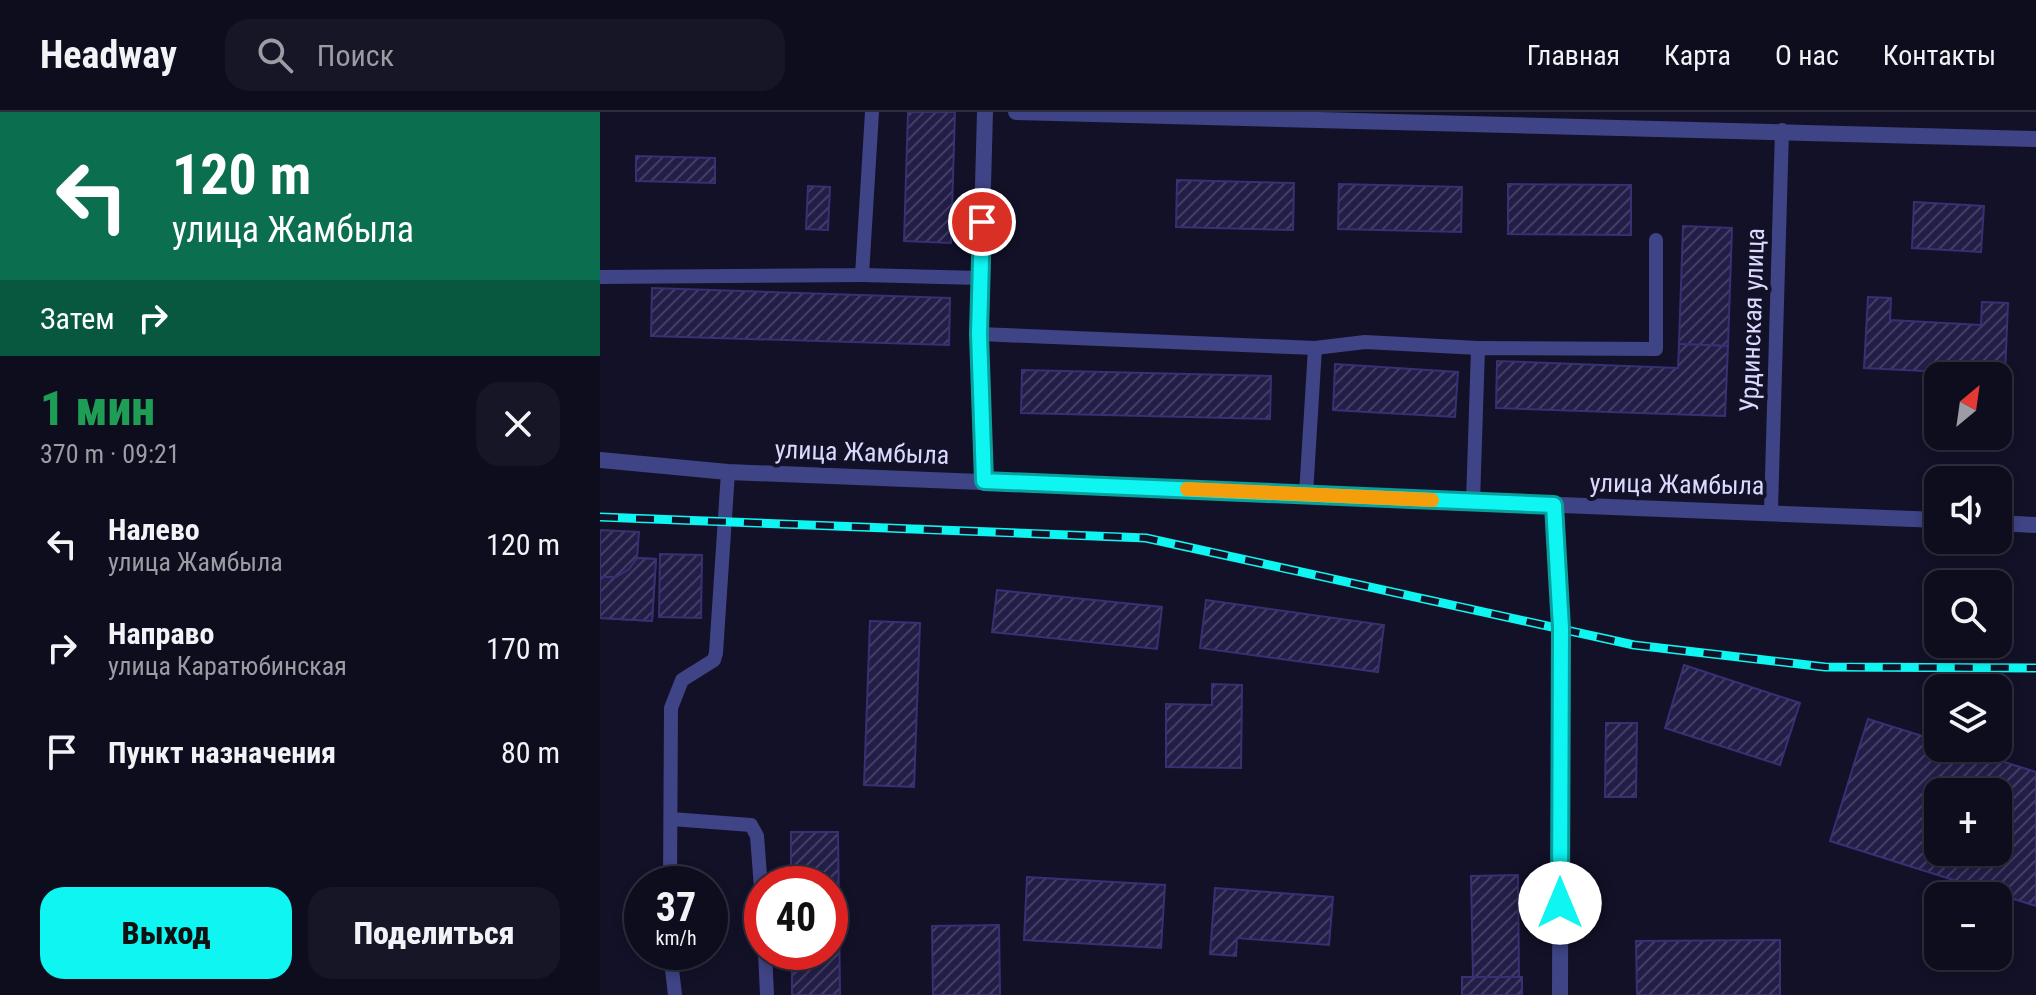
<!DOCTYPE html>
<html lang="ru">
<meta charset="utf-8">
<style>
body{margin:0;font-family:"Roboto Condensed",sans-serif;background:#171627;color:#f1f3f6;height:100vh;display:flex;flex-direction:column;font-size:30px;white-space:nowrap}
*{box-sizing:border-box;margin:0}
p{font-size:26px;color:#9b9ca4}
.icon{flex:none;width:44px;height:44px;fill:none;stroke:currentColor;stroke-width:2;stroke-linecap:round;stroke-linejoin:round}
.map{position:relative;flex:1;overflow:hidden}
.details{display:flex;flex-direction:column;background:#0e0d1e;width:600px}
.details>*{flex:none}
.top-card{background:#0b6e4f;color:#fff;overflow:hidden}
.needle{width:52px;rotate:29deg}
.fabs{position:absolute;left:1324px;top:250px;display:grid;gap:16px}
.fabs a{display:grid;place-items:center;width:88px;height:88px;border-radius:16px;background:#0e0d1e;box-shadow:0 4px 12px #0003,0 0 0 2px #2e2d3c;font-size:40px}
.speed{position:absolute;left:24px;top:754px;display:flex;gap:16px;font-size:40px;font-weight:700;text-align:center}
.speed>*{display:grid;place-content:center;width:104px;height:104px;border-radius:50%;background:#0e0d1e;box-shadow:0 4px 12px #0003,0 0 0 2px #2e2d3c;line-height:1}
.speed small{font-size:20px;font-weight:400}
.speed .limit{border:12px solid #d22;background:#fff;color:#111}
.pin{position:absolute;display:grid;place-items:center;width:68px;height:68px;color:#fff;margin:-34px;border:4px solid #fff;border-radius:50%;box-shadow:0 2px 8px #0007}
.me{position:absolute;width:88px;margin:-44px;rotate:0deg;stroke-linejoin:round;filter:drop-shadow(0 0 6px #0008)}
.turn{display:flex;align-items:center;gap:28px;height:168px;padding:0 40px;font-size:36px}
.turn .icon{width:104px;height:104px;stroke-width:2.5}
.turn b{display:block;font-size:56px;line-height:68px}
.then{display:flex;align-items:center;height:76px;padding:0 40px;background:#0003;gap:16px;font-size:30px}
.round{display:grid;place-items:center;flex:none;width:84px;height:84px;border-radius:24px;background:#171627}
.headline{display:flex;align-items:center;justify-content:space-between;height:136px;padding:0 40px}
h1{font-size:48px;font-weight:800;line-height:60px;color:#1e9e55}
.cta{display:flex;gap:16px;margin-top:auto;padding:16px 40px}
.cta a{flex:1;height:92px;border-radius:24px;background:#0ef5f2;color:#111;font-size:32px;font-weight:800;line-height:92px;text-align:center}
.cta a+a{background:#171627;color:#f1f3f6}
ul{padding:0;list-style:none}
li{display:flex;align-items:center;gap:24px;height:104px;padding:0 40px}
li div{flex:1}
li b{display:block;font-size:30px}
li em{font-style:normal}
header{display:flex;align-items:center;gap:48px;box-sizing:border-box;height:112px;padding:0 40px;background:#0e0d1e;border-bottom:2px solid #2e2d3c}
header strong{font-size:38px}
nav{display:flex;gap:44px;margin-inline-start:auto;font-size:28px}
.search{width:560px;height:72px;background:#171627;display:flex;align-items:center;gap:20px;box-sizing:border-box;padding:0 28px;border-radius:24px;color:#9b9ca4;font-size:30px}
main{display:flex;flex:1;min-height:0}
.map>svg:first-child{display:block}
.building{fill:url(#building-hatch);stroke:#363173;stroke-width:2;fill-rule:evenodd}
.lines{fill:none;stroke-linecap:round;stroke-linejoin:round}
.service{stroke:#3e4485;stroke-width:14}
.minor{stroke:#3e4485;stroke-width:16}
.tertiary{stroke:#3e4485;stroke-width:16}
.rail-casing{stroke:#0ef5f2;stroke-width:9}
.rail{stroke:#121128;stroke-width:6;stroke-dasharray:18;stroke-linecap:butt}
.route-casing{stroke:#099f9d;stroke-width:20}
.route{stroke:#0ef5f2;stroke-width:14}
.slow{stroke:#f59e0b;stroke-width:14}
.labels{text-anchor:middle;stroke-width:8;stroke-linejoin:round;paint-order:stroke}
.street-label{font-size:26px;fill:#d9dafd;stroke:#121128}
</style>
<header>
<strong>Headway</strong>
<div class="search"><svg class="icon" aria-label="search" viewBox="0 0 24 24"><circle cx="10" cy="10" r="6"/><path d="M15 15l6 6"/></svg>Поиск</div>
<nav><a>Главная</a><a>Карта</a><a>О нас</a><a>Контакты</a></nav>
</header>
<main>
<section class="details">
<div class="top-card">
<div class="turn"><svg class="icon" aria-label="left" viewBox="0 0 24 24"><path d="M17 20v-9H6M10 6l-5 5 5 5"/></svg><div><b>120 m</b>улица Жамбыла</div></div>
<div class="then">Затем<svg class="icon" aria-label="right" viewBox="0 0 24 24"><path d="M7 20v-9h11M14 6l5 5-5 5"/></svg></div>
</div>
<div class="headline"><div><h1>1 мин</h1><p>370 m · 09:21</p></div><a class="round"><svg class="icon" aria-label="close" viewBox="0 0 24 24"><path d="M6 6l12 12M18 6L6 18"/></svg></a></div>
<ul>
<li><svg class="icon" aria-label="left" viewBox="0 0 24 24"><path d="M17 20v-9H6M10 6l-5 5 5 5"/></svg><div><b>Налево</b><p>улица Жамбыла</p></div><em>120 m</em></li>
<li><svg class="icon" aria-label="right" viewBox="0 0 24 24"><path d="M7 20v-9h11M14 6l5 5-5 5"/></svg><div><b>Направо</b><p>улица Каратюбинская</p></div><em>170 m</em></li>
<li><svg class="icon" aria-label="arrive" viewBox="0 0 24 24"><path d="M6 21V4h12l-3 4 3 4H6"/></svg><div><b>Пункт назначения</b></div><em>80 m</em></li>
</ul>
<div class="cta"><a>Выход</a><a>Поделиться</a></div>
</section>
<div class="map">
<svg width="1436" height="883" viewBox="0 0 1436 883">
<defs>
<pattern id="building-hatch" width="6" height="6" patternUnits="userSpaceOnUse" patternTransform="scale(2)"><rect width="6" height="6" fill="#221e48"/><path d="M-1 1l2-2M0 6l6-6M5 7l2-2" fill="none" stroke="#423e63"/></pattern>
</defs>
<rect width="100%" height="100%" fill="#121128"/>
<!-- building -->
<g class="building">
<polygon points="308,0 355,0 351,131 304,129"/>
<polygon points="36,44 115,46 115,71 36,69"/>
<polygon points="577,68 694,71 693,118 576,115"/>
<polygon points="739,72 862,75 861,120 738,117"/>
<polygon points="908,72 1031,73 1031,123 908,122"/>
<polygon points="208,74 230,75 228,118 206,117"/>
<polygon points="1314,90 1384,94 1381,140 1312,136"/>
<polygon points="1083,114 1132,116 1128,234 1079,232"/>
<polygon points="52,176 350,186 349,233 51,224"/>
<polygon points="1268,185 1291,186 1290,208 1381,213 1382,190 1408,191 1405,263 1264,256"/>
<polygon points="1079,232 1128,234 1125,304 896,296 897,249 1078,256"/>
<polygon points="735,252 858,260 855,305 733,298"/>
<polygon points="422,258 671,264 670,307 421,301"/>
<polygon points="0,418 39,420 37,446 56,447 52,509 0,506"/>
<polygon points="60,442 102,443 101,506 59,505"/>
<polygon points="37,446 56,447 52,509 0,506 0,465 16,465 29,457"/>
<polygon points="397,478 562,495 557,537 392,520"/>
<polygon points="606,488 784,513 778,560 600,536"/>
<polygon points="270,509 320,511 314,675 264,673"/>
<polygon points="1084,553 1200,591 1180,653 1065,616"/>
<polygon points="612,572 642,573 641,656 566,655 566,592 612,593"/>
<path d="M1268,607l70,22v7h22l76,24v134l-206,-65zM1338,680h60v60h-60z"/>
<polygon points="1006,611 1037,611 1036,685 1005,685"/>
<polygon points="191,720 238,720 240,883 192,883 192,840 230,840 230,772 191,772"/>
<polygon points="918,763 919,865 873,866 871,764"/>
<polygon points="427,765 565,773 561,836 424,828"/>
<polygon points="615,776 733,785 729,833 637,826 636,844 610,842"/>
<polygon points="399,813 400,883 333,883 332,814"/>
<polygon points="1180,828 1180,883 1037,883 1036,829"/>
<rect x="862" y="865" width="60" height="18"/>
</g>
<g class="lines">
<!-- service -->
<g class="service">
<polyline points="262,163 380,166"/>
<polyline points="0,165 262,163 272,0"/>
<polyline points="379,222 715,236 706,382"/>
<polyline points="715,236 765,230 878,236"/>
<polyline points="873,390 878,236 1056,237 1056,128"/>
<polyline points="1171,398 1182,18"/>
<polyline points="71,707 151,713 157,724 162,789"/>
<polyline points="70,772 71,596 82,568 114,548 116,541 128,360"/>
<polyline points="70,840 75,883"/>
<polyline points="165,840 167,883"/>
</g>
<!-- minor -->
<g class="minor">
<polyline points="416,0 1436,27"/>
<polyline points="384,369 379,222 385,0"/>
</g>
<!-- tertiary -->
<g class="tertiary">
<polyline points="0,348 128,360 1338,408"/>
<polyline points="954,393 961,516 960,883"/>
<polyline points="1398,411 1436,413"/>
</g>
<!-- rail casing -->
<g class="rail-casing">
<polyline id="rail" points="0,405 546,426 1034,533 1225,555 1436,556"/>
</g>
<!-- rail -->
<use href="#rail" class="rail"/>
</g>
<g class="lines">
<!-- route casing -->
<g class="route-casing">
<polyline id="route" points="382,110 379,222 384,369 954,393 961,516 960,791"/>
</g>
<!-- route -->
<use href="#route" class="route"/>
<!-- slow -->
<polyline class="slow" points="587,377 832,388"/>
</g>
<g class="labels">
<!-- street labels -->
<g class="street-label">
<text transform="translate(1152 208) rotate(-88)" y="9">Урдинская улица</text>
<text transform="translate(262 340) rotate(2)" y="9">улица Жамбыла</text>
<text transform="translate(1077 372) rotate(1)" y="9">улица Жамбыла</text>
</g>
</g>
</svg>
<div class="fabs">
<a><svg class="needle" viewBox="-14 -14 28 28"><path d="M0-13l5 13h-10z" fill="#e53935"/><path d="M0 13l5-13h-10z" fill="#9b9ca4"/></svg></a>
<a><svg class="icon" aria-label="sound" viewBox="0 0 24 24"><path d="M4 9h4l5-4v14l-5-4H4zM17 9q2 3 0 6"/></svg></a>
<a><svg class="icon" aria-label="search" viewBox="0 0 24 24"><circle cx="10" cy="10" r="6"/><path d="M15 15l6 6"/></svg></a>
<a><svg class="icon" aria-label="layers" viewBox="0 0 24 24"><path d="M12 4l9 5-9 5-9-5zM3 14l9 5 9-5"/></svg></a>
<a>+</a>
<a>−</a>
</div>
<div class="speed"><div>37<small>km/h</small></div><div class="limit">40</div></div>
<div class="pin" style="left:382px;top:110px;background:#d93025"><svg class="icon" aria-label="arrive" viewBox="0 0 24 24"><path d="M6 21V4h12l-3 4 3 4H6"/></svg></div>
<svg class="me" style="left:960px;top:791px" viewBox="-20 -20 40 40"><circle r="19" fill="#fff"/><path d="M0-13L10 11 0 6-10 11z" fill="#0ef5f2"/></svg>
</div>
</main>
